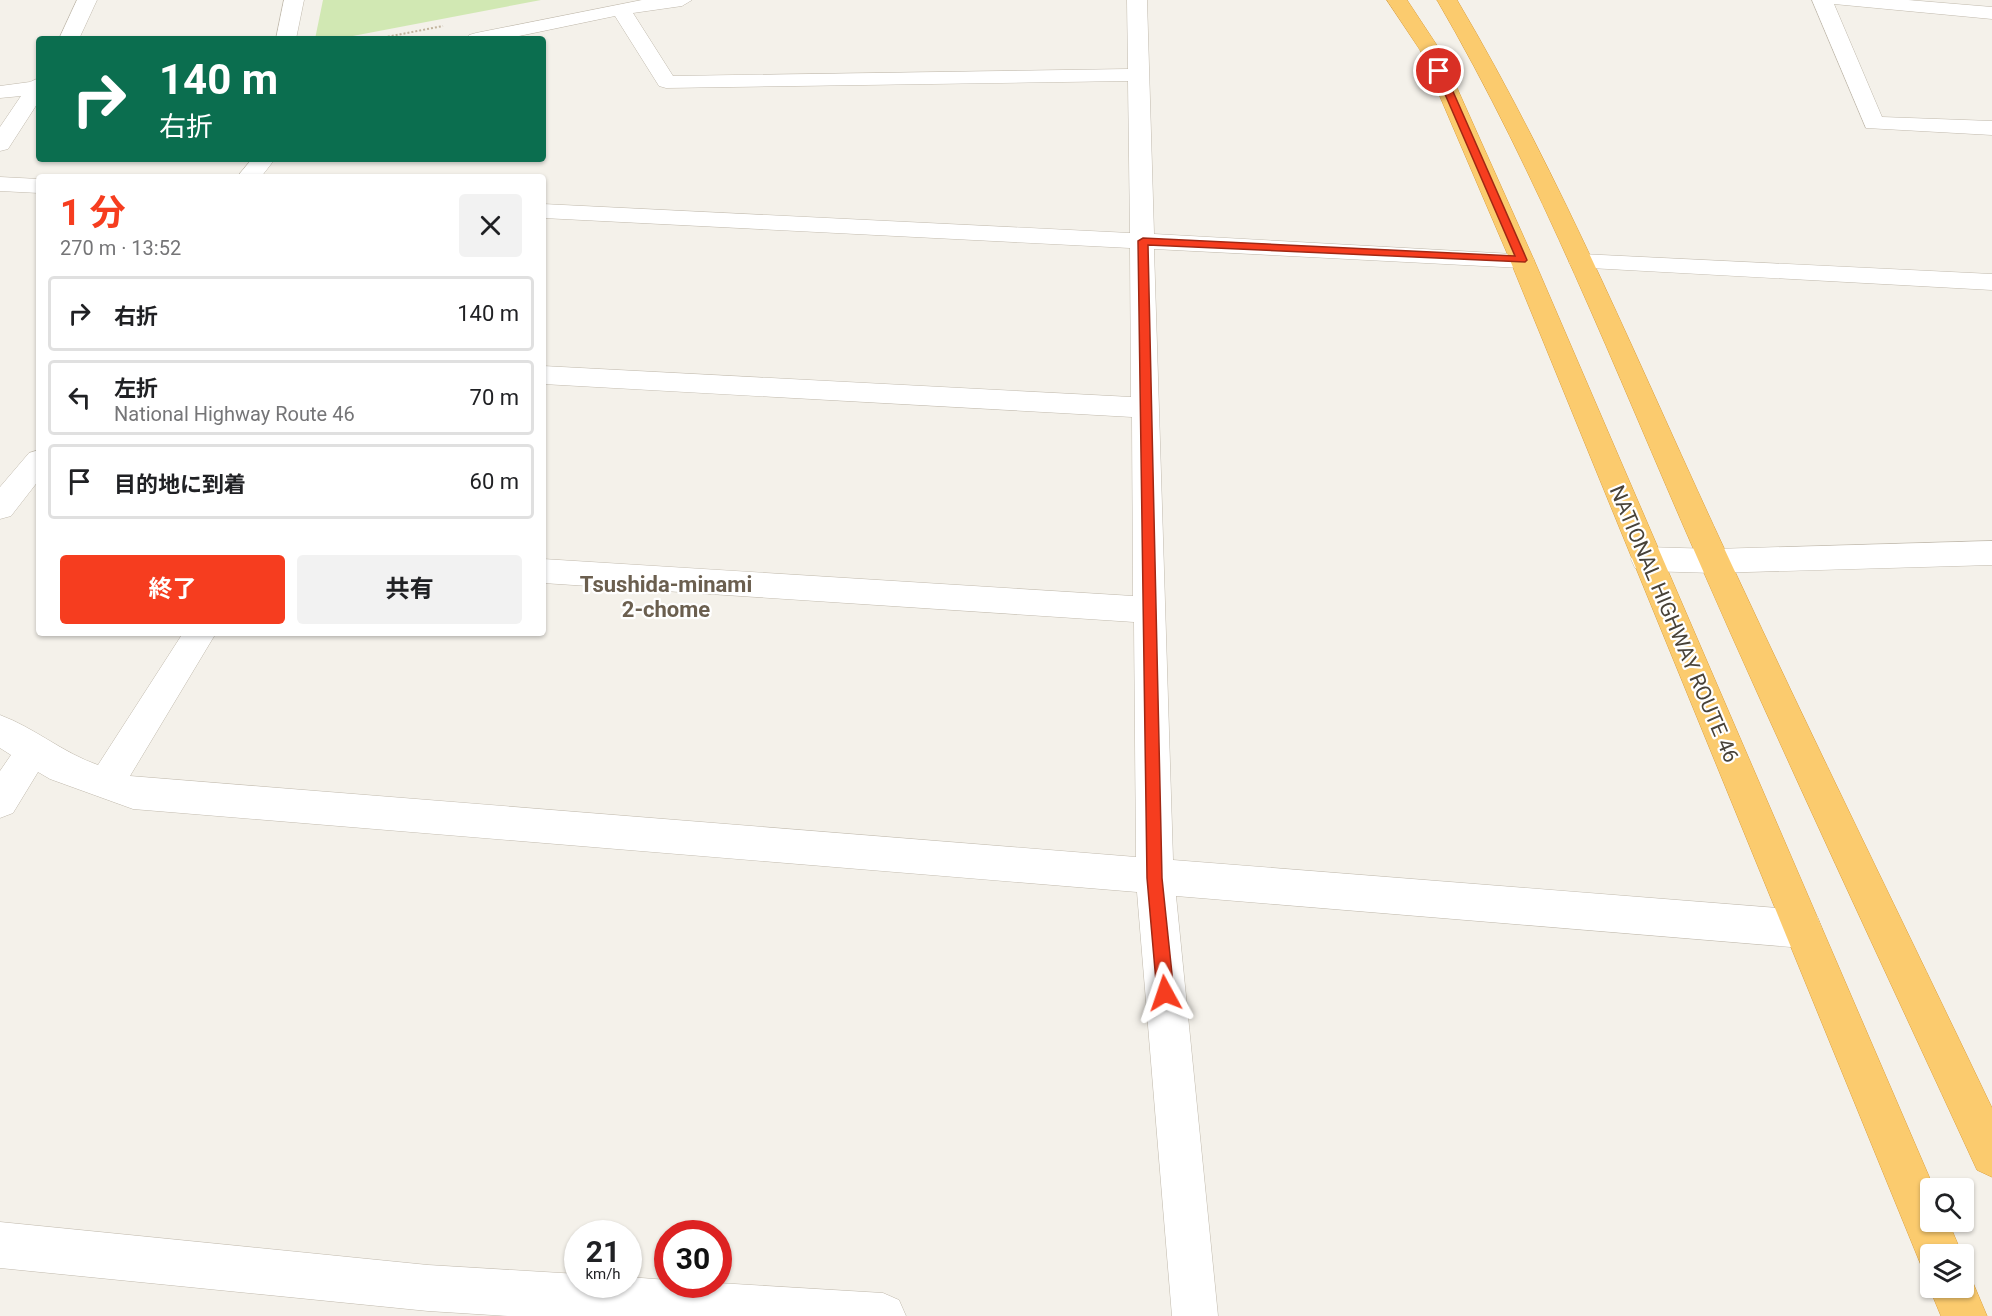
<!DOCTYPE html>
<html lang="ja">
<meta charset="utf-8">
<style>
body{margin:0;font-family:Roboto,"Noto Sans JP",sans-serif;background:#f2f2f2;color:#202124;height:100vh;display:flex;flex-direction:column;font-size:22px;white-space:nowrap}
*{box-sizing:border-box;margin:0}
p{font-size:20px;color:#757577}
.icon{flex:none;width:33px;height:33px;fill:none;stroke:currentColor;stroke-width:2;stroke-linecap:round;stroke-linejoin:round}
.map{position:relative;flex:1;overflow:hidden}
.panel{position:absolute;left:36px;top:174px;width:510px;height:462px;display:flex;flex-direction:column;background:#fff;border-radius:6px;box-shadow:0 2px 4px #0004}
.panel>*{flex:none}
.hud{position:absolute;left:36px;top:36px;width:510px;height:126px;border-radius:6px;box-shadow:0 2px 4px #0004;background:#0b6e4f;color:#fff;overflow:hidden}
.fabs{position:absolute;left:1920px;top:1178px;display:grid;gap:12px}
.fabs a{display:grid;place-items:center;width:54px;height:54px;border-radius:6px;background:#fff;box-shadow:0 2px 4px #0004;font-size:30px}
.speed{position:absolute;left:564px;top:1220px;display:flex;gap:12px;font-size:30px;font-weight:700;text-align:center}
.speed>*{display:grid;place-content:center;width:78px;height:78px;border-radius:50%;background:#fff;box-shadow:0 2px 4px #0004;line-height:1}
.speed small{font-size:15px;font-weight:400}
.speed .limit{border:9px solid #d22;background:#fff;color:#111}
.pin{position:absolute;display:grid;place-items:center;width:51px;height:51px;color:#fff;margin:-26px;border:3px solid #fff;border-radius:50%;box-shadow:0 2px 6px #0007}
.me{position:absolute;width:66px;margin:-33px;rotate:355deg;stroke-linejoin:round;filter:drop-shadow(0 0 4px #0008)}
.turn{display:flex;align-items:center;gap:21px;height:126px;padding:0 24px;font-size:27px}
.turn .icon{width:78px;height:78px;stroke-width:2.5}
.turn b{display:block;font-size:42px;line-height:51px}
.round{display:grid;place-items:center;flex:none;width:63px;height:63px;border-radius:6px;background:#f2f2f2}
.summary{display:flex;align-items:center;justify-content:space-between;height:102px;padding:0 24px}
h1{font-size:36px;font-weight:700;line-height:45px;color:#f63d1f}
.action{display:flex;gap:12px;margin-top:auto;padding:12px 24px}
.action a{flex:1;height:69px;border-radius:6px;background:#f63d1f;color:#fff;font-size:24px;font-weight:700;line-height:69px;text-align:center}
.action a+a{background:#f2f2f2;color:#202124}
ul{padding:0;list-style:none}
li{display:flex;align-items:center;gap:18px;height:75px;margin:0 12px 9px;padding:0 12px;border:3px solid #e0e0e0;border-radius:6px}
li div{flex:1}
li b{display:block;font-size:22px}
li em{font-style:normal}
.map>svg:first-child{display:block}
.green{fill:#d1e8b3}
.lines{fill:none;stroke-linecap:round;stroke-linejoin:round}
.minor-casing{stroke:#c0b9ac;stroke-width:1}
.highway-casing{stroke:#db9f3d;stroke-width:1}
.path{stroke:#c2b49e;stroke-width:2;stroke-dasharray:2 2;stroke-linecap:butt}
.minor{fill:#fff;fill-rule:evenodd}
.highway{fill:#fbcb6e;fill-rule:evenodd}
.route{fill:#f63d1f;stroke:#a02814;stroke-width:1.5}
.labels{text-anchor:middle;stroke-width:4.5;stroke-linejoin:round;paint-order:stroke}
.street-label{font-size:21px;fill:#484238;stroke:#fff}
.neighbourhood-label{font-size:22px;font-weight:bold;fill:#6b5f4f;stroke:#fff}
</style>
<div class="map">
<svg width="1992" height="1316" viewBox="0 0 1992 1316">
<rect width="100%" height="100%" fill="#f4f1ea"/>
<!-- green -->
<polygon class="green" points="323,0 541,0 337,39 315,39"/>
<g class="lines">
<!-- minor casing -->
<g class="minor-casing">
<g id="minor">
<polygon points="77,0 97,0 79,39 59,39"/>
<polygon points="284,0 304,0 296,39 276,39"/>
<path d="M642,0h50l-10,6 -49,7 40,63 455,-7 -1,-69h20l7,234 377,21 3,5 -3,5 -9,3 -368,-19 19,611 630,50 14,6 5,13 -5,13 -14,6 -627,-52 42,420h-46l-35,-424 -1004,-83 -83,-30 -12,-7 -25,41 -13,5v-47l11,-16 -11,-7v-33c35,13 63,38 98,50l85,-132h33l-86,143 1006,81 -2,-235 -591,-39v-24l590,37 -1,-179 -589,-33v-18l588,31 -1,-149 -587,-30v-14l587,29 -2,-152 -462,7 -7,-2 -44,-70 -110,23h-39l3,-4 7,-2z"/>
<polygon points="1812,0 1908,0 1992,7 1992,19 1834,4 1882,117 1992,121 1992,135 1866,128"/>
<polygon points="39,78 39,101 8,149 0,151 0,127 21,96 0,98 0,86 30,82"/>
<polygon points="252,159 275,159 261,177 237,177"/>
<polygon points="0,177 39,179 39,193 0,191"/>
<polygon points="1581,254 1992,274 1992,290 1572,267 1569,262 1572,257"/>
<polygon points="39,450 39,480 11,516 0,519 0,487 29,453"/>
<polygon points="1992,541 1992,565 1714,573 1646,571 1635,568 1631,559 1635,550 1646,547 1714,549"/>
<polygon points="0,1222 428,1265 578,1274 578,1284 628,1284 628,1277 668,1280 668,1284 718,1283 883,1293 899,1300 906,1316 508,1316 428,1311 0,1268"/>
</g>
</g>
<!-- highway casing -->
<g class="highway-casing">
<g id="highway">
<polygon points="1387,0 1407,0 1440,50 1534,260 1934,1188 1930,1188 1930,1221 1948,1221 1962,1254 1930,1254 1930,1273 1923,1270 1510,260 1420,50"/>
<path d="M1437,0h20c106,179 185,373 273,561 85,183 175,365 262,547v69l-15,-7c-94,-204 -190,-407 -280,-613 -82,-187 -157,-380 -260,-557z"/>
<polygon points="1964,1269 1968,1271 1987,1316 1941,1316 1929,1287 1930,1283 1930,1287 1964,1287"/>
</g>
</g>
<!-- path -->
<polyline class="path" points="376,39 443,26"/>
<!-- minor -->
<use href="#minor" class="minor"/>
<!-- highway -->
<use href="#highway" class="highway"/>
</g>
<!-- route -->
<polygon class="route" points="1439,68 1444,71 1527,260 1525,262 1148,245 1162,878 1174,993 1171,999 1165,1002 1160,999 1157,993 1147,878 1138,241 1143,238 1515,256 1435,71"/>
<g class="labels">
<!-- street labels -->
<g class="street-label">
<text transform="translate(1674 624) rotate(67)" y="7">NATIONAL HIGHWAY ROUTE 46</text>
</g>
<!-- neighbourhood labels -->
<g class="neighbourhood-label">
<text x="666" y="592">Tsushida-minami<tspan x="666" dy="25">2-chome</tspan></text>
</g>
</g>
</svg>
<div class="fabs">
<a><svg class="icon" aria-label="search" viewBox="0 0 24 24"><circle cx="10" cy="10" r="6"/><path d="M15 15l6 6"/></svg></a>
<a><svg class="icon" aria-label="layers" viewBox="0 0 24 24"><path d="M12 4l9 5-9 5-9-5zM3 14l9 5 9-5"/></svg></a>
</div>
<div class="speed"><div>21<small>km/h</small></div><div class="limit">30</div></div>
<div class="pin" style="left:1439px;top:71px;background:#d93025"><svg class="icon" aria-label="arrive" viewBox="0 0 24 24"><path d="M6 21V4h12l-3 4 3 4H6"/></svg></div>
<svg class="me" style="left:1165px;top:993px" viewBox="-20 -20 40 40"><path d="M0-17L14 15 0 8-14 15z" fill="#f63d1f" stroke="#fff" stroke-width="4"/></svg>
<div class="hud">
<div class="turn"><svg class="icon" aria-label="right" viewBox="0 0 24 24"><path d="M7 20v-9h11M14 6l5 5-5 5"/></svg><div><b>140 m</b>右折</div></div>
</div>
<section class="panel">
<div class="summary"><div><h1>1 分</h1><p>270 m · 13:52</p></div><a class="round"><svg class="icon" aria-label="close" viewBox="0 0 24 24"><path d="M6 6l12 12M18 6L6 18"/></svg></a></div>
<ul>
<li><svg class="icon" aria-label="right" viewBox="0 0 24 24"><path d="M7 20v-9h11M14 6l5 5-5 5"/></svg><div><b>右折</b></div><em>140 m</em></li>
<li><svg class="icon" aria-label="left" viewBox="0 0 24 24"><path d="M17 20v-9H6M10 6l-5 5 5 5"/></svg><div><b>左折</b><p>National Highway Route 46</p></div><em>70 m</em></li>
<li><svg class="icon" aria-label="arrive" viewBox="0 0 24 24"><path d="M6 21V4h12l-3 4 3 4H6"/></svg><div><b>目的地に到着</b></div><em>60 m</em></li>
</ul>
<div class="action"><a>終了</a><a>共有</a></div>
</section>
</div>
